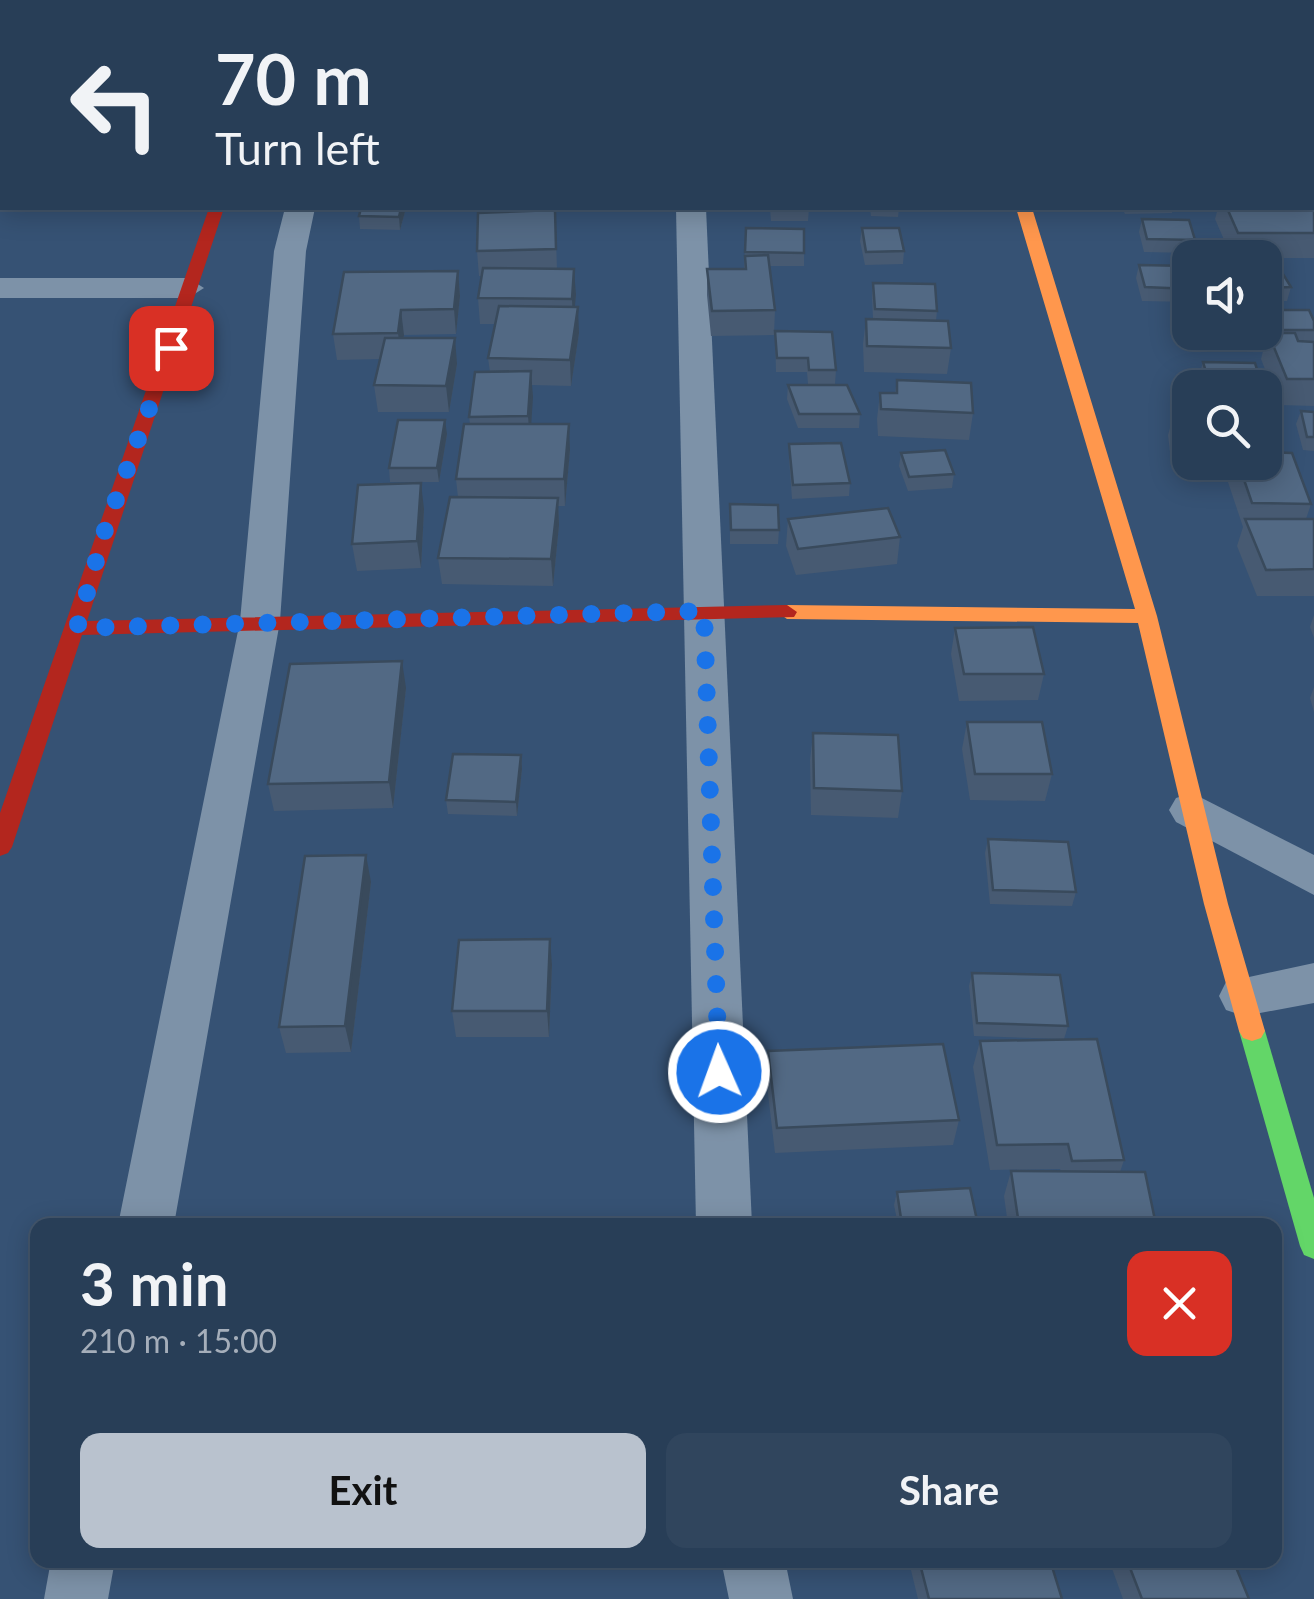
<!DOCTYPE html>
<meta charset="utf-8">
<style>
body{margin:0;font-family:Lato,sans-serif;background:#30455d;color:#f1f3f6;height:100vh;display:flex;flex-direction:column;font-size:38px;white-space:nowrap}
*{box-sizing:border-box;margin:0}
p{font-size:32px;color:#a5aeba}
.icon{flex:none;width:55px;height:55px;fill:none;stroke:currentColor;stroke-width:2;stroke-linecap:round;stroke-linejoin:round}
.map{position:relative;flex:1;overflow:hidden}
.sheet{position:absolute;left:30px;top:1218px;width:1252px;height:350px;display:flex;flex-direction:column;background:#283e57;border-radius:20px;box-shadow:0 5px 25px #0003,0 0 0 2px #44576d}
.sheet>*{flex:none}
.hud{position:absolute;left:0px;top:0px;width:1315px;height:210px;box-shadow:0 5px 25px #0003,0 0 0 2px #44576d;background:#283e57;color:#f1f3f6;overflow:hidden}
.controls{position:absolute;left:1172px;top:240px;display:grid;gap:20px}
.controls a{display:grid;place-items:center;width:110px;height:110px;border-radius:20px;background:#283e57;box-shadow:0 5px 25px #0003,0 0 0 2px #44576d;font-size:50px}
.pin{position:absolute;display:grid;place-items:center;width:85px;height:85px;color:#fff;margin:-42px;border-radius:20px;box-shadow:0 5px 15px #0006}
.me{position:absolute;width:110px;margin:-55px;rotate:358deg;stroke-linejoin:round;filter:drop-shadow(0 0 8px #0008)}
.turn{display:flex;align-items:center;gap:35px;height:210px;padding:0 50px;font-size:45px}
.turn .icon{width:130px;height:130px;stroke-width:2.5}
.turn b{display:block;font-size:70px;line-height:85px}
.round{display:grid;place-items:center;flex:none;width:105px;height:105px;border-radius:20px;background:#30455d}
.headline{display:flex;align-items:center;justify-content:space-between;height:170px;padding:0 50px}
h1{font-size:60px;font-weight:700;line-height:75px}
.action{display:flex;gap:20px;margin-top:auto;padding:20px 50px}
.action a{flex:1;height:115px;border-radius:20px;background:#b9c2ce;color:#111;font-size:40px;font-weight:700;line-height:115px;text-align:center}
.action a+a{background:#30455d;color:#f1f3f6}
.map>svg:first-child{display:block}
.lines{fill:none;stroke-linecap:round;stroke-linejoin:round}
.street{fill:#7d92a8;fill-rule:evenodd}
.fast{fill:#63d668;fill-rule:evenodd}
.slow{fill:#ff974d;fill-rule:evenodd}
.jam{fill:#b3261e;fill-rule:evenodd}
.wall{fill:#475a72}
.shaded-wall{fill:#394a5c}
.building{fill:#526984;stroke:#394a5c;stroke-width:2.5}
.route{stroke:#1a73e8;stroke-width:18;stroke-dasharray:0 32.4}
</style>
<div class="map">
<svg width="1314" height="1599" viewBox="0 0 1314 1599">
<rect width="100%" height="100%" fill="#365274"/>
<g class="lines">
<!-- street -->
<g class="street">
<rect x="1312" y="19" width="2" height="16"/>
<polygon points="1312,116 1314,116 1314,136 1312,135"/>
<polygon points="285,208 315,208 306,251 280,621 174,1225 118,1225 240,621 274,251"/>
<polygon points="676,208 706,208 752,1225 696,1225"/>
<polygon points="0,278 188,278 204,288 188,298 0,298"/>
<polygon points="1192,793 1314,855 1314,895 1176,822 1169,810 1176,798"/>
<polygon points="1314,963 1314,1003 1244,1016 1226,1010 1219,996 1226,982"/>
<polygon points="51,1560 115,1560 108,1599 44,1599"/>
<polygon points="721,1560 785,1560 793,1599 729,1599"/>
</g>
<!-- fast -->
<g class="fast">
<rect x="0" y="14" width="2" height="8"/>
<polygon points="1252,1021 1261,1024 1265,1031 1314,1198 1314,1259 1304,1255 1300,1246 1239,1031 1243,1024"/>
</g>
<!-- slow -->
<polygon class="slow" points="1016,208 1032,208 1157,616 1228,904 1265,1031 1261,1038 1252,1041 1243,1038 1239,1031 1204,904 1138,623 787,619 777,612 787,605 1135,609"/>
<!-- jam -->
<g class="jam">
<polygon points="266,0 278,0 279,2 267,2"/>
<polygon points="209,208 224,208 87,621 787,605 797,612 794,617 82,635 12,847 8,853 0,856 0,813"/>
</g>
</g>
<!-- wall -->
<g class="wall">
<polygon points="1314,198 1314,258 1232,258 1215,219 1218,208 1312,208"/>
<polygon points="361,208 406,208 400,230 360,229 359,216"/>
<polygon points="770,208 809,208 808,221 771,221"/>
<polygon points="848,208 899,208 898,217 871,216 870,209"/>
<polygon points="1122,208 1173,208 1172,213 1125,214"/>
<polygon points="555,210 557,269 576,295 574,307 579,333 571,386 532,385 531,424 570,450 565,506 558,506 559,525 553,586 442,584 438,558 458,497 456,479 470,424 469,417 490,372 488,358 495,324 480,324 478,298 481,276 479,276 477,251"/>
<polygon points="1142,219 1195,240 1192,253 1144,252 1139,232"/>
<polygon points="746,228 804,253 804,266 769,266 775,310 774,335 711,336 707,295 707,269 744,269"/>
<polygon points="862,228 904,251 903,264 865,265 860,241"/>
<polygon points="1188,258 1190,258 1190,302 1142,301 1136,278 1139,265 1186,266"/>
<polygon points="458,271 460,296 456,334 404,335 404,338 457,364 449,412 378,412 374,385 380,359 337,360 333,334"/>
<polygon points="1265,274 1291,287 1287,301 1265,301"/>
<polygon points="873,283 937,311 936,321 951,348 947,374 864,372 863,344 866,319 873,319 872,296"/>
<polygon points="1265,310 1314,321 1314,406 1279,405 1261,359 1265,343 1258,343 1253,332 1265,332"/>
<polygon points="775,331 836,370 835,384 808,384 807,372 776,372"/>
<polygon points="1203,362 1263,388 1203,388 1199,376"/>
<polygon points="897,380 973,413 969,440 878,436 877,419 880,393 895,393"/>
<polygon points="788,385 860,414 859,428 798,428 787,399"/>
<polygon points="1301,411 1314,412 1314,451 1303,450 1296,424"/>
<polygon points="1172,421 1190,423 1190,453 1170,452 1168,435"/>
<polygon points="447,434 439,482 390,482 389,468"/>
<polygon points="789,444 850,483 849,496 792,499 789,458"/>
<polygon points="901,453 954,474 952,488 908,491 899,466"/>
<polygon points="1232,462 1265,462 1311,504 1306,519 1314,519 1314,596 1257,596 1237,546 1243,527 1227,479"/>
<polygon points="730,504 779,530 778,544 730,544"/>
<polygon points="424,509 421,568 357,571 352,544"/>
<polygon points="788,519 900,537 897,564 796,575 786,546"/>
<polygon points="1314,615 1314,638 1310,627"/>
<polygon points="955,628 1044,674 1038,700 959,701 951,654"/>
<polygon points="1314,687 1314,712 1310,698"/>
<polygon points="406,688 393,808 274,811 268,784"/>
<polygon points="967,722 1052,774 1045,801 970,800 962,749"/>
<polygon points="813,733 902,791 898,818 811,815 810,760"/>
<polygon points="521,755 522,769 517,816 448,814 446,800"/>
<polygon points="988,839 1076,892 1072,906 990,904 985,853"/>
<polygon points="371,882 351,1052 286,1053 279,1027"/>
<polygon points="552,965 549,1037 456,1037 452,1011"/>
<polygon points="972,973 1068,1026 1064,1039 974,1036 969,986"/>
<polygon points="980,1041 1124,1160 1120,1172 1156,1225 1008,1225 1004,1196 1011,1171 1061,1171 1060,1169 990,1170 973,1067"/>
<polygon points="768,1051 959,1120 953,1145 775,1153 766,1077"/>
<polygon points="897,1192 978,1225 898,1225 894,1205"/>
<polygon points="912,1560 1050,1560 1062,1599 918,1599 910,1566"/>
<polygon points="1109,1560 1233,1560 1249,1599 1123,1599"/>
</g>
<!-- shaded-wall -->
<g class="shaded-wall">
<polygon points="401,208 406,208 400,230 399,217"/>
<polygon points="574,269 576,295 573,325 572,299"/>
<polygon points="458,271 460,296 456,334 454,309"/>
<polygon points="578,307 579,333 571,386 570,360"/>
<polygon points="401,310 404,335 401,359 398,333"/>
<polygon points="455,338 457,364 449,412 446,386"/>
<polygon points="531,371 533,397 530,443 528,416"/>
<polygon points="445,420 447,434 439,482 437,468"/>
<polygon points="569,424 570,450 565,506 564,479"/>
<polygon points="421,483 424,509 421,568 417,541"/>
<polygon points="558,498 559,525 553,586 551,559"/>
<polygon points="402,661 406,688 393,808 389,782"/>
<polygon points="521,755 522,769 517,816 516,802"/>
<polygon points="366,855 371,882 351,1052 345,1026"/>
<polygon points="550,939 552,965 549,1037 547,1011"/>
</g>
<!-- building -->
<g class="building">
<polygon points="1312,195 1314,198 1314,233 1238,233 1227,208 1312,208"/>
<polygon points="361,208 401,208 399,217 359,216"/>
<polygon points="555,210 556,249 477,251 478,213"/>
<polygon points="1142,219 1189,220 1195,240 1147,239"/>
<polygon points="746,228 804,229 804,253 745,252"/>
<polygon points="862,228 899,228 904,251 866,252"/>
<polygon points="768,255 775,310 712,311 707,269 746,269 745,256"/>
<polygon points="1139,265 1190,266 1190,289 1145,287"/>
<polygon points="483,268 574,269 572,299 478,298"/>
<polygon points="458,271 454,309 401,310 398,333 333,334 344,272"/>
<polygon points="1265,274 1283,274 1291,287 1265,288"/>
<polygon points="873,283 935,284 937,311 875,309"/>
<polygon points="499,306 578,307 570,360 488,358"/>
<polygon points="1265,310 1309,310 1314,321 1314,330 1265,330"/>
<polygon points="866,319 948,321 951,348 867,346"/>
<polygon points="775,331 832,332 836,370 809,370 808,358 777,358"/>
<polygon points="1268,333 1295,333 1298,341 1314,342 1314,379 1287,379"/>
<polygon points="385,338 455,338 446,386 374,385"/>
<polygon points="1203,362 1255,363 1263,388 1211,388"/>
<polygon points="531,371 528,416 469,417 475,372"/>
<polygon points="897,380 971,383 973,413 881,409 880,393 897,393"/>
<polygon points="788,385 847,385 860,414 799,414"/>
<polygon points="1301,411 1314,412 1314,437 1307,437"/>
<polygon points="398,420 445,420 437,468 389,468"/>
<polygon points="1172,421 1190,423 1190,440 1174,438"/>
<polygon points="464,424 569,424 564,479 456,479"/>
<polygon points="841,443 850,483 793,485 789,444"/>
<polygon points="945,450 954,474 909,477 901,453"/>
<polygon points="1265,452 1292,453 1311,504 1252,503 1238,462 1265,462"/>
<polygon points="421,483 417,541 352,544 358,485"/>
<polygon points="450,497 558,498 551,559 438,558"/>
<polygon points="730,504 778,505 779,530 731,530"/>
<polygon points="888,508 900,537 798,549 788,519"/>
<polygon points="1245,519 1314,519 1314,569 1266,570"/>
<polygon points="1033,627 1044,674 964,674 955,628"/>
<polygon points="402,661 389,782 268,784 290,664"/>
<polygon points="967,722 1042,722 1052,774 975,774"/>
<polygon points="813,733 898,735 902,791 814,788"/>
<polygon points="453,754 521,755 516,802 446,800"/>
<polygon points="988,839 1068,842 1076,892 993,890"/>
<polygon points="366,855 345,1026 279,1027 305,856"/>
<polygon points="550,939 547,1011 452,1011 459,940"/>
<polygon points="972,973 1060,975 1068,1026 977,1023"/>
<polygon points="1097,1039 1124,1160 1072,1161 1068,1144 997,1145 980,1041"/>
<polygon points="943,1044 959,1120 777,1128 768,1051"/>
<polygon points="1011,1171 1145,1172 1156,1225 1019,1225"/>
<polygon points="970,1188 978,1225 902,1225 897,1192"/>
<polygon points="919,1560 1050,1560 1062,1599 929,1599"/>
<polygon points="1127,1560 1233,1560 1249,1599 1142,1599"/>
</g>
<g class="lines">
<!-- route -->
<polyline class="route" points="171,348 104,533 77,628 704,611 719,1072"/>
</g>
</svg>
<div class="controls">
<a><svg class="icon" aria-label="sound" viewBox="0 0 24 24"><path d="M4 9h4l5-4v14l-5-4H4zM17 9q2 3 0 6"/></svg></a>
<a><svg class="icon" aria-label="search" viewBox="0 0 24 24"><circle cx="10" cy="10" r="6"/><path d="M15 15l6 6"/></svg></a>
</div>
<div class="pin" style="left:171px;top:348px;background:#d93025"><svg class="icon" aria-label="arrive" viewBox="0 0 24 24"><path d="M6 21V4h12l-3 4 3 4H6"/></svg></div>
<svg class="me" style="left:719px;top:1072px" viewBox="-20 -20 40 40"><circle r="17" fill="#1a73e8" stroke="#fff" stroke-width="3"/><path d="M0-11L8 9 0 5-8 9z" fill="#fff"/></svg>
<div class="hud">
<div class="turn"><svg class="icon" aria-label="left" viewBox="0 0 24 24"><path d="M17 20v-9H6M10 6l-5 5 5 5"/></svg><div><b>70 m</b>Turn left</div></div>
</div>
<section class="sheet">
<div class="headline"><div><h1>3 min</h1><p>210 m · 15:00</p></div><a class="round" style="background:#d93025;color:#fff"><svg class="icon" aria-label="close" viewBox="0 0 24 24"><path d="M6 6l12 12M18 6L6 18"/></svg></a></div>
<div class="action"><a>Exit</a><a>Share</a></div>
</section>
</div>
